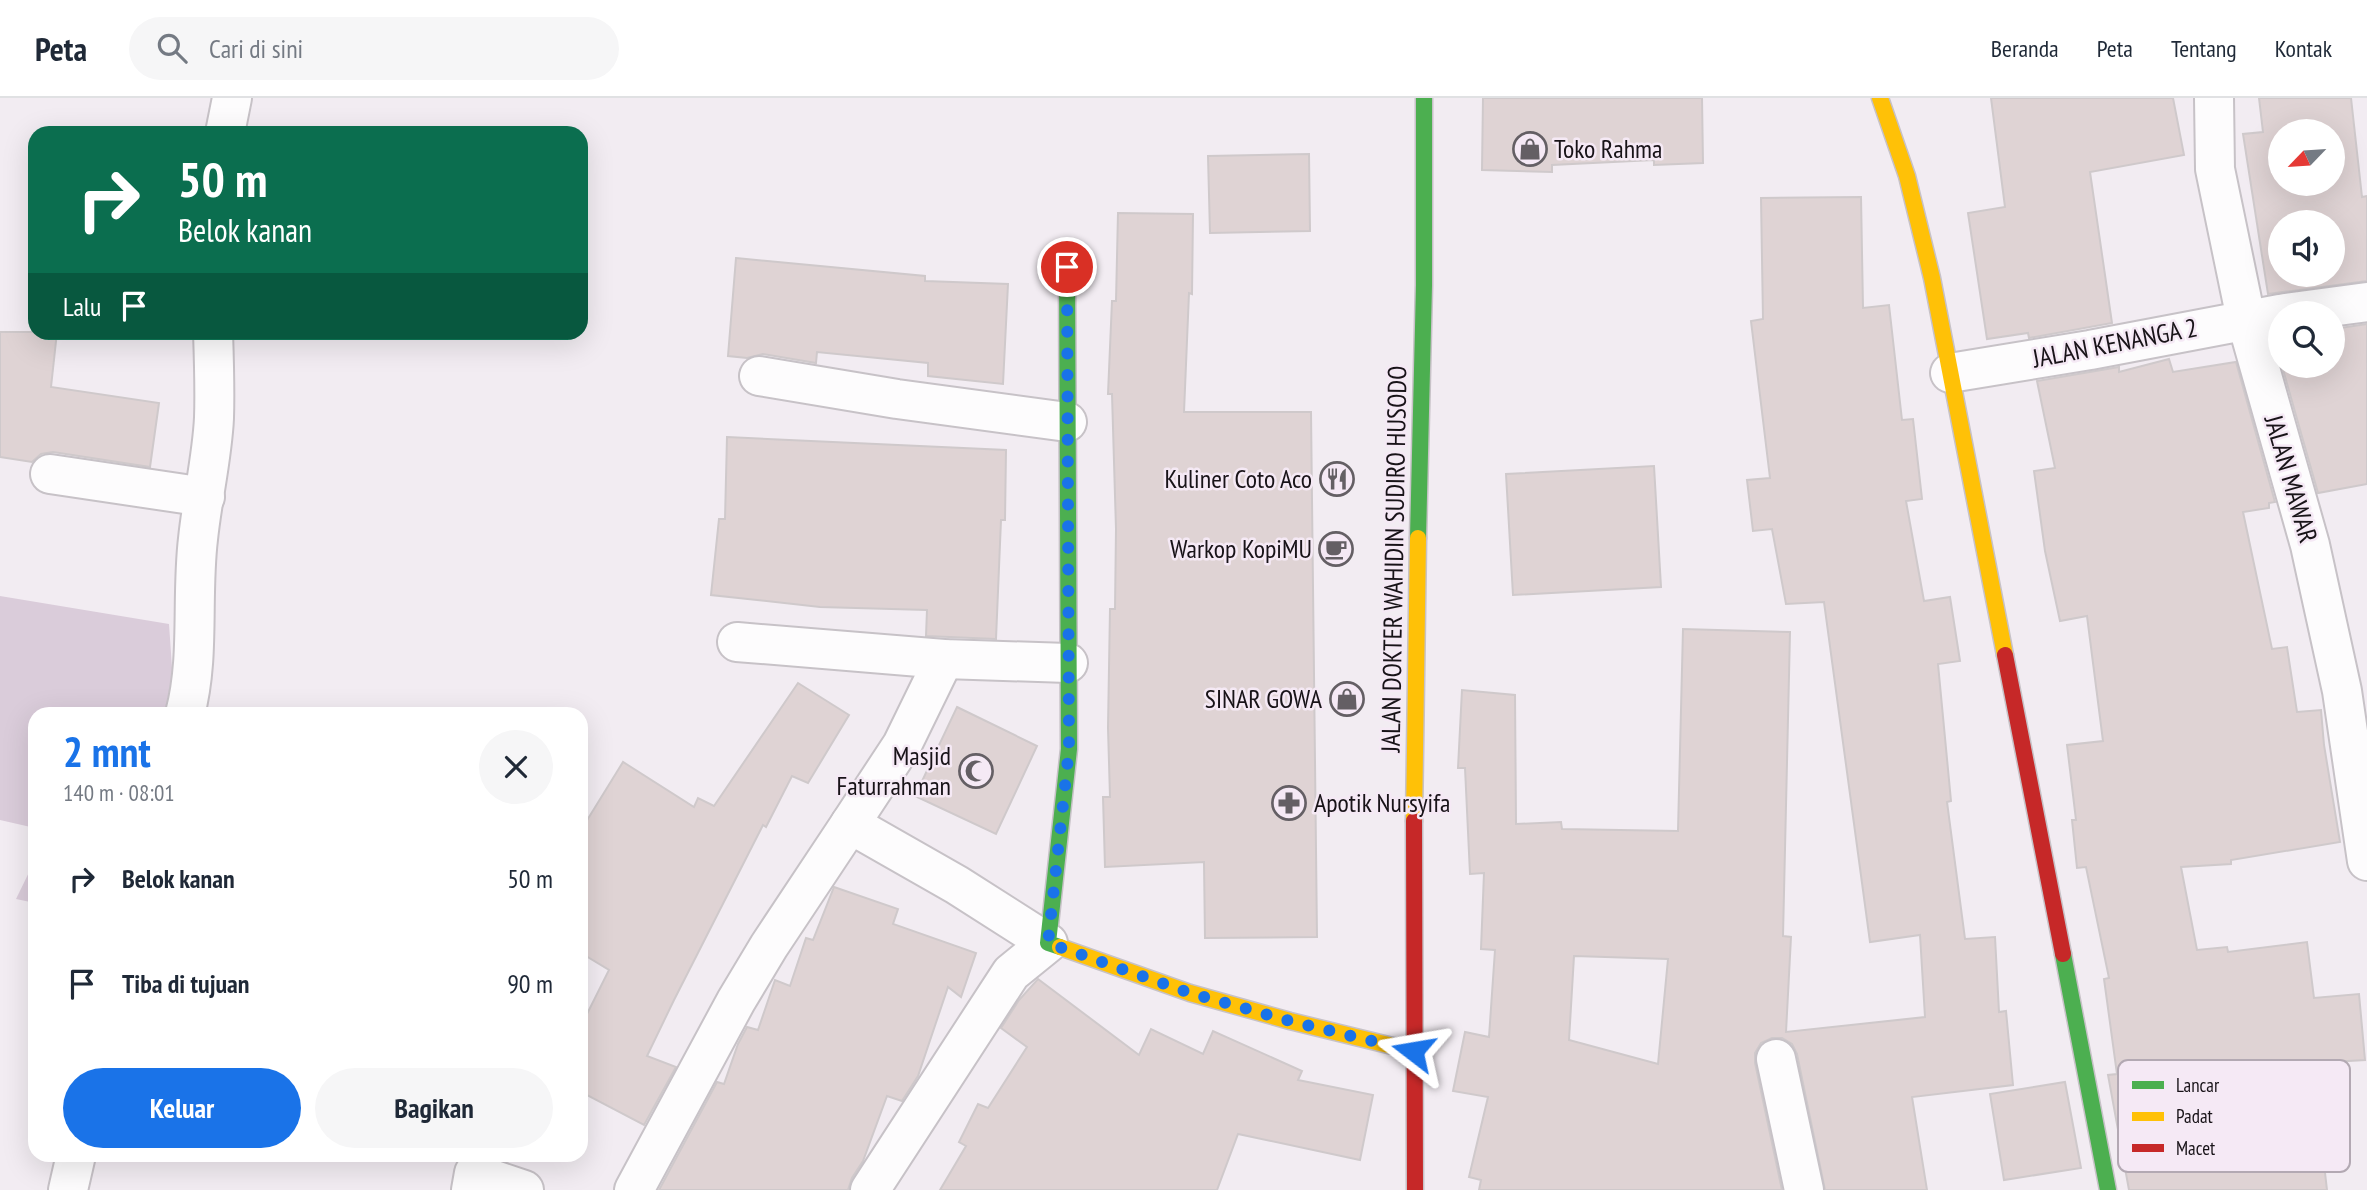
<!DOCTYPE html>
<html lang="id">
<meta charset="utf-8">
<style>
body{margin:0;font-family:"PT Sans Narrow",sans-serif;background:#f6f6f7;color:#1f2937;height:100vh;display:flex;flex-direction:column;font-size:26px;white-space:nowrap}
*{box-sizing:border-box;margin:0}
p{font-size:23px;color:#747a83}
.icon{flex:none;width:38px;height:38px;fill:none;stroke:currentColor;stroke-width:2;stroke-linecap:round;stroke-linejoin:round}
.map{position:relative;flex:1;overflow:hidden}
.side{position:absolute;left:28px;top:609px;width:560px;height:455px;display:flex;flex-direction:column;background:#fff;border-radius:21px;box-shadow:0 7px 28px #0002}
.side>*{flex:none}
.guide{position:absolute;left:28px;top:28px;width:560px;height:214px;border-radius:21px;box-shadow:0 7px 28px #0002;background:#0b6e4f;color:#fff;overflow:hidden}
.needle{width:46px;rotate:245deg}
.tools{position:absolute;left:2268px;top:21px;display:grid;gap:14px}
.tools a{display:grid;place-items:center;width:77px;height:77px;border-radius:50%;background:#fff;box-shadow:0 7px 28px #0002;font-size:35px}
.pin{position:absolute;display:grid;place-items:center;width:60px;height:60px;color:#fff;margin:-30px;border:4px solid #fff;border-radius:50%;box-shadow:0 2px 7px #0007}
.me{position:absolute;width:77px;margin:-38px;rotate:284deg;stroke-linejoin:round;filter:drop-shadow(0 0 5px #0008)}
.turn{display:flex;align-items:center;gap:24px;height:147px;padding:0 35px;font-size:32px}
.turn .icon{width:91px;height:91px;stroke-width:2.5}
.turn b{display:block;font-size:49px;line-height:60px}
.then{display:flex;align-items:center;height:66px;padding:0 35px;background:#0003;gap:14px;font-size:26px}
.round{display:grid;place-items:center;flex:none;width:74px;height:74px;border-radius:37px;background:#f6f6f7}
.summary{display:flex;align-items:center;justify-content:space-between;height:119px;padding:0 35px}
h1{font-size:42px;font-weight:700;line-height:52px;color:#1a73e8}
.primary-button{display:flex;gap:14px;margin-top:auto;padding:14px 35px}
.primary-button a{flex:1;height:80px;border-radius:42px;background:#1a73e8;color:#fff;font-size:28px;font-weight:700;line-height:80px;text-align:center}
.primary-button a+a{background:#f6f6f7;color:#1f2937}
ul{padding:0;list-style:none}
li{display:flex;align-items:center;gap:21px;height:105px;padding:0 35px}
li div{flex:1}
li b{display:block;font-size:26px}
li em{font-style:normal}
header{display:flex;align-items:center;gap:42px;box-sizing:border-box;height:98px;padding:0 35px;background:#fff;border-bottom:2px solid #e0e1e3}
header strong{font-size:33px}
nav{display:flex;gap:38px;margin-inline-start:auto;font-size:24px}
.search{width:490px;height:63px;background:#f6f6f7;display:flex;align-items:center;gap:18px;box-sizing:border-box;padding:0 24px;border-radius:38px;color:#747a83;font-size:26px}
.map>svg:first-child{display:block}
.green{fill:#daccda}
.building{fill:#dfd3d4;stroke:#cfc9cb;stroke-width:2;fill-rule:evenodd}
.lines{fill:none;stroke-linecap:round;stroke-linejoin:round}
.street-casing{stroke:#c7c2c7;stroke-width:42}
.fast-casing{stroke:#c7c2c7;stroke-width:19}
.slow-casing{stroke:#c7c2c7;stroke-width:19}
.jam-casing{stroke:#c7c2c7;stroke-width:19}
.street{stroke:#fdfcfd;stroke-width:38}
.fast{stroke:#4caf50;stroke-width:16}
.slow{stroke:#ffc107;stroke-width:16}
.jam{stroke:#c62828;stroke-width:16}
.route{stroke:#1a73e8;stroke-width:12;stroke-dasharray:0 21.6}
.labels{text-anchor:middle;stroke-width:5;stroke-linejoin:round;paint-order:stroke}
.poi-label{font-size:26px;fill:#181318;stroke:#f5e9f5;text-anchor:end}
.street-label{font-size:26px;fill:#181318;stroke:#f5e9f5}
.key{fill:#f5e9f5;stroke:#b3a9b3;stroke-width:2}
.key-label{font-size:19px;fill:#181318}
</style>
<header>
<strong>Peta</strong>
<div class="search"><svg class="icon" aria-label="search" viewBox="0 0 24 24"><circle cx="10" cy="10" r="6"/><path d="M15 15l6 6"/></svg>Cari di sini</div>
<nav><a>Beranda</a><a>Peta</a><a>Tentang</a><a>Kontak</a></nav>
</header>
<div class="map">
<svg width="2367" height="1092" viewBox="0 0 2367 1092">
<rect width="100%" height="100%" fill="#f2ecf2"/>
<!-- green -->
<g class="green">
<polygon points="0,498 169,526 174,599 171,616 35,616 35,730 0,722"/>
<polygon points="35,762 35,805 16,801"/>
</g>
<!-- building -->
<g class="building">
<polygon points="1483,0 1702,0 1703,65 1654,67 1654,62 1552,67 1552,74 1482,72"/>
<polygon points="1991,0 2173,0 2184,57 2090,74 2112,225 2029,240 2028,235 1987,241 1968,115 2005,109"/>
<path d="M2259,0h92l11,99 5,-1v85l-99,13 -25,-160 20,-2zM2280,33h53v53h-53zM2280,124h53v53h-53z"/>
<polygon points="1309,56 1310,133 1210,135 1208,58"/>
<path d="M1861,99l2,111 26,-3 13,115 11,-1 9,80 -16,2 18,100 26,-4 10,64 -22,3 13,137 -4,1 18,137 30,-2 4,75 7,-1 7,74 -101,12 15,93h-102l-28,-136 -5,-10 -10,-6h-10l-11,5 -6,10v10l27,127h-303l2,-10 -12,-3 19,-80 -35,-6 12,-59 24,5 6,-87 -14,-1 3,-76 -14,1 -5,-106h-7l4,-78 53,5 1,129 45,-2 1,7 116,2 5,-202 107,3 -7,304 8,1 -5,95 139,-15 -5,-82 -50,7 -46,-340 -38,2 -14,-75 -19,2 -6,-51 23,-2 -19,-157 12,-2 -2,-121zM1574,858l94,3 -10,105 -89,-24z"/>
<polygon points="1118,115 1193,116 1192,196 1189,195 1184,314 1311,314 1317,839 1205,840 1204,764 1105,769 1103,699 1110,699 1108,630 1110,511 1115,511 1116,431 1112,296 1108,296 1112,203 1116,203"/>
<polygon points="736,160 925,178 925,183 1008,186 1003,286 928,278 928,265 817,254 816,265 763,256 747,260 728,258"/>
<polygon points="2367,226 2367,386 2318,395 2282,268 2333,268 2333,231"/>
<polygon points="0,234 57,234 51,289 159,305 150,369 53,354 41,356 32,364 0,359"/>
<polygon points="2169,261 2173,274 2236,264 2275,404 2269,405 2269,410 2243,414 2272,551 2287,549 2297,614 2321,612 2324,647 2340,744 2231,762 2231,766 2181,769 2197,852 2227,849 2228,854 2307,844 2314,900 2359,896 2365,962 2331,964 2343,1037 2321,1040 2327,1092 2129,1092 2108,977 2117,976 2104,881 2109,880 2086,769 2077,770 2072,722 2076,722 2067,647 2103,643 2087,518 2060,523 2045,453 2034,373 2055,370 2037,283 2119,269 2119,274"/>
<polygon points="727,339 1006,352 1005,422 1001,422 996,541 926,538 927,512 820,509 711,497 719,421 725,421"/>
<polygon points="1654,368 1661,489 1513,497 1506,376"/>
<polygon points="798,585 849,617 808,685 792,678 766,729 763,727 674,902 647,958 676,969 644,1027 581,994 581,928 609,872 581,855 581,732 623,664 694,709 698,700 714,708"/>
<polygon points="957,609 1037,648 996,736 915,698"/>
<polygon points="834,789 898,811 893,826 976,855 961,899 948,889 918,978 902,1003 887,998 863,1063 852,1080 848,1092 659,1092 717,984 724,986 738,946 747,929 758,932 775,882 790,888 806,840 813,842"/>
<polygon points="1038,881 1139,957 1151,931 1203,956 1213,933 1302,973 1298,982 1373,997 1360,1062 1238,1036 1217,1092 940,1092 966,1048 959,1044 978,1006 988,1010 1027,949 1001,930 1019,902"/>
<polygon points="2065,984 2081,1070 2004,1082 1990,996"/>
</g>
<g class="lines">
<!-- street casing -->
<g class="street-casing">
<g id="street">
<polyline points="2214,0 2215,71 2246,221 2310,447 2342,593 2367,763"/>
<polyline points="225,35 232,0"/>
<polyline points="2285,215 2367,204"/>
<polyline points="1950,275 2090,252 2280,216"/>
<polyline points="759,278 897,301 1067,324"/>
<polyline points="50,376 205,399"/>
<polyline points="737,544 944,561 1068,565"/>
<path d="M185,616c15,-56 6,-117 13,-175 4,-40 14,-80 16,-121 1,-29 0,-57 -1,-86"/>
<polyline points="850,726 902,647 944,561"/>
<polyline points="1776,961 1804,1092"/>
<polyline points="68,1092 76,1057"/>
<polyline points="471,1092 474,1075 524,1092"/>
<polyline points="634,1092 736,903 769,848 850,726 957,787 1048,845 1011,875 870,1092"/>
</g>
</g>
<!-- fast casing -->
<g class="fast-casing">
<g id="fast">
<polyline points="1418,440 1424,187 1424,0"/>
<polyline points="1060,849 1048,845 1069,651 1067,169"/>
<polyline points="2063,856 2108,1092"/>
</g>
</g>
<!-- slow casing -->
<g class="slow-casing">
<g id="slow">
<polyline points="1880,0 1907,78 1932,180 2005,557"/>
<polyline points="1414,723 1418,440"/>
<polyline points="1060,849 1190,895 1290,923 1413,953"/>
</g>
</g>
<!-- jam casing -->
<g class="jam-casing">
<g id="jam">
<polyline points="2005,557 2063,856"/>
<polyline points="1414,723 1415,1092"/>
</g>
</g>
<!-- street -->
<use href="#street" class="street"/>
<!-- fast -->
<use href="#fast" class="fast"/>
<!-- slow -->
<use href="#slow" class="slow"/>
<!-- jam -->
<use href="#jam" class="jam"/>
</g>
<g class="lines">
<!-- route -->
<polyline class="route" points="1067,169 1069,651 1048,845 1190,895 1290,923 1413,953"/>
</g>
<!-- icons -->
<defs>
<g id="shop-ring" transform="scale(1.75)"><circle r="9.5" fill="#f5e9f5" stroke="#645f64" stroke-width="1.5"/><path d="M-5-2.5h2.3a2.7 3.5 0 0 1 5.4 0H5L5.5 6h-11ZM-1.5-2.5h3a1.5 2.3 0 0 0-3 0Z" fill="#645f64"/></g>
<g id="restaurant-ring" transform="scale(1.75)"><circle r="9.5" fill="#f5e9f5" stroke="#645f64" stroke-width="1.5"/><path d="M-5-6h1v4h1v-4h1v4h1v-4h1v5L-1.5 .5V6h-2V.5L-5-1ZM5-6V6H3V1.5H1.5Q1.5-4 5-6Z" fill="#645f64"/></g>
<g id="cafe-ring" transform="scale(1.75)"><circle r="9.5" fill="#f5e9f5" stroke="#645f64" stroke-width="1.5"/><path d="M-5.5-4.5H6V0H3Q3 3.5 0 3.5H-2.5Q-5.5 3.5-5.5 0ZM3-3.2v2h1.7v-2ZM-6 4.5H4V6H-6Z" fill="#645f64"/></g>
<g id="mosque-ring" transform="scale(1.75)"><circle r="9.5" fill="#f5e9f5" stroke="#645f64" stroke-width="1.5"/><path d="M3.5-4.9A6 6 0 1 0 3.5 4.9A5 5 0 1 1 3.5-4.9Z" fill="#645f64"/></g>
<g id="pharmacy-ring" transform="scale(1.75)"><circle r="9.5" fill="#f5e9f5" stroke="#645f64" stroke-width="1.5"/><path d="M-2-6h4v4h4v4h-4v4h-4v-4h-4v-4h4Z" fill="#645f64"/></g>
</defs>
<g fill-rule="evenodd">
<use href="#shop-ring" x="1530" y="51"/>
<use href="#restaurant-ring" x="1337" y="381"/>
<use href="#cafe-ring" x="1336" y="451"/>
<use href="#shop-ring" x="1347" y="601"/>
<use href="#mosque-ring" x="976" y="673"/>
<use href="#pharmacy-ring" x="1289" y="705"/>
</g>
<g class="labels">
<!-- poi labels -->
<g class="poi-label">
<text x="1554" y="60" text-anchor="start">Toko Rahma</text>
<text x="1312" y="390">Kuliner Coto Aco</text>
<text x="1312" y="460">Warkop KopiMU</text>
<text x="1322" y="610">SINAR GOWA</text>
<text x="951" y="667">Masjid<tspan x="951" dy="30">Faturrahman</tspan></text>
<text x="1314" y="714" text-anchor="start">Apotik Nursyifa</text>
</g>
<!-- street labels -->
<g class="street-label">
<text transform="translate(2115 245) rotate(-11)" y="9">JALAN KENANGA 2</text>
<text transform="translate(2291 381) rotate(74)" y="9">JALAN MAWAR</text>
<text transform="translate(1394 461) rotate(-89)" y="9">JALAN DOKTER WAHIDIN SUDIRO HUSODO</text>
</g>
</g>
<!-- legend -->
<rect x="2118" y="962" width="232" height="112" rx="10" class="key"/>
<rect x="2132" y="983" width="32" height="8" fill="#4caf50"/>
<rect x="2132" y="1014" width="32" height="9" fill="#ffc107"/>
<rect x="2132" y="1046" width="32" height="8" fill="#c62828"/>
<g class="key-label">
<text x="2176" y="994">Lancar</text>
<text x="2176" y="1025">Padat</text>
<text x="2176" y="1057">Macet</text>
</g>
</svg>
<div class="tools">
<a><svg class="needle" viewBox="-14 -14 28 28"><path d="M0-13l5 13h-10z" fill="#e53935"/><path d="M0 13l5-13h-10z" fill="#747a83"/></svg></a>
<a><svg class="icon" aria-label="sound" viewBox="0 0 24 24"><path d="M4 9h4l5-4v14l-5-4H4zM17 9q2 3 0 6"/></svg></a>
<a><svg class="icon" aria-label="search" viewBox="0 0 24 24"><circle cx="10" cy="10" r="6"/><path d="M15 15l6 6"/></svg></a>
</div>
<div class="pin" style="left:1067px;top:169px;background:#d93025"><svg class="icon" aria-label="arrive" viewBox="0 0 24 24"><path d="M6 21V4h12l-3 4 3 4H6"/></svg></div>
<svg class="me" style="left:1413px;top:953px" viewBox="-20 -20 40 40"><path d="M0-17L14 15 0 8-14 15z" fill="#1a73e8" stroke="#fff" stroke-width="4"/></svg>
<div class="guide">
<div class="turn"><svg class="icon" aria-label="right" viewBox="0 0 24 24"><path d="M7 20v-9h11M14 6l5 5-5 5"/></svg><div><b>50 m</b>Belok kanan</div></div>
<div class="then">Lalu<svg class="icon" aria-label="arrive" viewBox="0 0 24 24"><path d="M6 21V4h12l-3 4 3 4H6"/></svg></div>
</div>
<section class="side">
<div class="summary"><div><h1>2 mnt</h1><p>140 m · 08:01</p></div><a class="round"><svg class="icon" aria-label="close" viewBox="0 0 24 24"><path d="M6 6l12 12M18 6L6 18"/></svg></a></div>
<ul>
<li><svg class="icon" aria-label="right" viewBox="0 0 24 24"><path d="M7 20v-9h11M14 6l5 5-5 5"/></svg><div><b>Belok kanan</b></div><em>50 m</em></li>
<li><svg class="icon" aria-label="arrive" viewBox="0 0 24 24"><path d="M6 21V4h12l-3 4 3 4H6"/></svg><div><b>Tiba di tujuan</b></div><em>90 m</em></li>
</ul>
<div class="primary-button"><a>Keluar</a><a>Bagikan</a></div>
</section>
</div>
